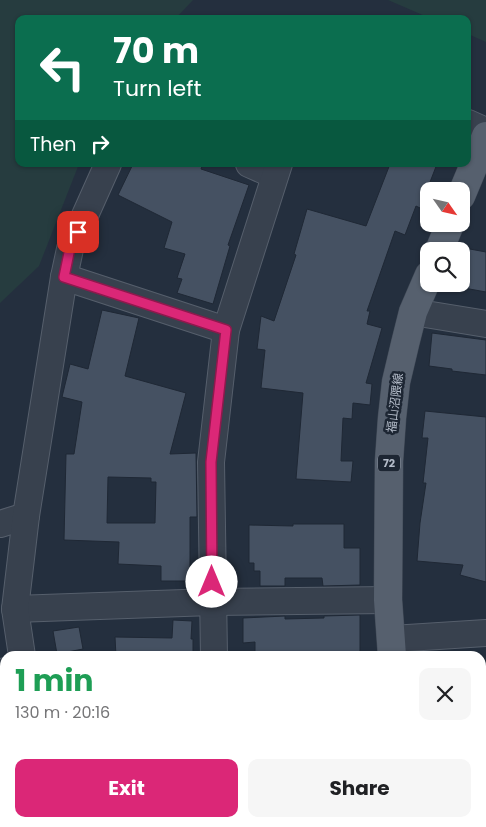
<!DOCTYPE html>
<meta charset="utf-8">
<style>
body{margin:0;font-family:Poppins,"Noto Sans JP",sans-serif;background:#f6f6f6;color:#202124;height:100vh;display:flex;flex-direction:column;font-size:19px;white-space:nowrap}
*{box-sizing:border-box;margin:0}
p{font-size:16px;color:#757577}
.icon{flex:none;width:28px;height:28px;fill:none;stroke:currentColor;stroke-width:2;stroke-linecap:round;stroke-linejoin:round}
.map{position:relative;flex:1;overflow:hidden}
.side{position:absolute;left:0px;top:651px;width:486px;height:176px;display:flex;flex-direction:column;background:#fff;border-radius:15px 15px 0 0;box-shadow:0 1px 4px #0004}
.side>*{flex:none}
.guide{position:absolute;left:15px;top:15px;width:456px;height:152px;border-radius:10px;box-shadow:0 1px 4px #0004;background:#0b6e4f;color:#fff;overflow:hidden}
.needle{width:32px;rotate:124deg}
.controls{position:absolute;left:420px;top:182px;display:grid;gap:10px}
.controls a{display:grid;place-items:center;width:50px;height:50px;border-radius:10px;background:#fff;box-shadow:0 1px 4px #0004;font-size:25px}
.pin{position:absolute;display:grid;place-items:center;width:42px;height:42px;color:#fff;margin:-21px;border-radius:10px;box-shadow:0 2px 8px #0006}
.me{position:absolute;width:55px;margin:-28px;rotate:0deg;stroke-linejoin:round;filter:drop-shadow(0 0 4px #0008)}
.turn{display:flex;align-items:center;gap:18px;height:105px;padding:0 15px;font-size:22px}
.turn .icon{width:65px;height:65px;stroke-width:2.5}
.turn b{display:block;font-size:35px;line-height:42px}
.then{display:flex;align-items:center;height:48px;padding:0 15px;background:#0003;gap:10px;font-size:19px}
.round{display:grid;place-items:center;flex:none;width:52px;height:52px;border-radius:10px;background:#f6f6f6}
.headline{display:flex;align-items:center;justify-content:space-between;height:85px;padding:0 15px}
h1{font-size:30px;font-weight:700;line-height:38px;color:#1e9e55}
.action{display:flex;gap:10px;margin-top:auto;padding:10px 15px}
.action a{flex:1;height:58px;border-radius:10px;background:#db2777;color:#fff;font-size:20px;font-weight:700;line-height:58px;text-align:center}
.action a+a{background:#f6f6f6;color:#202124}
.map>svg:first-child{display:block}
.green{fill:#263c3f}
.building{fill:#455162;stroke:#1f2835;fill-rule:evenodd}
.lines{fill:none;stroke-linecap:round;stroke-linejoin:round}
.street-casing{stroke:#565f6c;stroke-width:28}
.primary-casing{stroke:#414a57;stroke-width:29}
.street{stroke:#38414e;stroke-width:26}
.primary{stroke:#56606e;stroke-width:28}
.route-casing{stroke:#8e194d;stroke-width:12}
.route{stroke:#db2777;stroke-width:9}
.labels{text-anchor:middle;stroke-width:5;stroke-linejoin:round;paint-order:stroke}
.shield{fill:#1d2633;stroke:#878f9c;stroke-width:1}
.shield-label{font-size:11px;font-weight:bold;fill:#b4bcc9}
.street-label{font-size:12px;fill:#b4bcc9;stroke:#1d2633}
</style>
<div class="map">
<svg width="486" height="827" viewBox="0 0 486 827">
<rect width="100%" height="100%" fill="#242f3e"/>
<!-- green -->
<g class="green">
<polygon points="0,0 193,0 175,19 19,19 19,164 79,164 39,266 0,303"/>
<polygon points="388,0 486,0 486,42 468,34 468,19 432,19"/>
</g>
<!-- building -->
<g class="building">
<polygon points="133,164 203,164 201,169 249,185 228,245 230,246 213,304 177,293 182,279 177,278 185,254 164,248 172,222 118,195"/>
<polygon points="390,164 437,164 420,208 416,206 405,235 395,231 367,311 370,311 367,324 382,328 366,383 372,384 370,405 353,403 352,419 343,418 341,461 353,461 351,482 296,479 303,393 261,388 265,350 257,349 261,316 274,321 296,255 294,254 307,209 366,226"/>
<polygon points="459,247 486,252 486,292 453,286 453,284 461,284 461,251 459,251"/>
<path d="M102,310l37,8 -14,58 61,17 -16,61 26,-1 1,64h-7v64h-29v-15l-43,-2 1,-22 -55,-2 2,-86h8l8,-52 -20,-5 8,-33 18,5zM108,477l43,1v4h5l-1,41h-48z"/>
<polygon points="432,333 486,340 486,375 452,371 452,369 429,366"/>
<polygon points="425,411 486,417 486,582 460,575 463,565 417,561 420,523 426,483 423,483 428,438 422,438"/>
<polygon points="293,524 344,524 344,548 360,548 360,585 323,586 322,578 285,578 285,586 260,586 260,571 254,571 254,563 249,563 249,525 293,526"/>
<polygon points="360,615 360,656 255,656 255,642 243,643 243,618 285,616 285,619 324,618 324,616"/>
<polygon points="173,620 192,621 191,639 193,639 193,656 116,656 115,637 172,638"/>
<polygon points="79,627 83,649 57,654 53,631"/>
</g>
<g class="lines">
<!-- street casing -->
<g class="street-casing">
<g id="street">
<polyline points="468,123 486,131"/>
<polyline points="249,164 274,175"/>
<polyline points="64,277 226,330"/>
<polyline points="413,312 486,324"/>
<polyline points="0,524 26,516"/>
<polyline points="15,609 212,602 388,600"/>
<polyline points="392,639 486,633"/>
<polyline points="22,656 15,609 26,516 64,277 70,249 108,164"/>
<polyline points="214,656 211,462 226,330 279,164"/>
<polyline points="0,673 5,671"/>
<polyline points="49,822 50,827"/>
<polyline points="219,822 219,827"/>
</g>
</g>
<!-- primary casing -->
<g class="primary-casing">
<g id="primary">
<polyline points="461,196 486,136"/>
<polyline points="439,251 450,224"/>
<polyline points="392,656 388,600 389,461 392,418 396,382 405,344 413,312 429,275"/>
<polyline points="398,822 398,827"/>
</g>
</g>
<!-- street -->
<use href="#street" class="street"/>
<!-- primary -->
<use href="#primary" class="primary"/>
</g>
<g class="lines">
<!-- route casing -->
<g class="route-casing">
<polyline id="route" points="78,232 70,248 64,277 226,330 211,462 212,582"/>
</g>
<!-- route -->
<use href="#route" class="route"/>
</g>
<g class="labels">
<!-- shield labels -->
<rect class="shield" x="378" y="454.5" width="22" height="17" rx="4"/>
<g class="shield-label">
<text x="389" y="467">72</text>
</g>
<!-- street labels -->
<g class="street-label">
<text transform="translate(395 403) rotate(-83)" y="4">福山沼隈線</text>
</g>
</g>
</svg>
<div class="controls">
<a><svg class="needle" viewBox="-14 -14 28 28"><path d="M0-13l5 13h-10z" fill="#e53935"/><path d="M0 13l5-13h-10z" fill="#757577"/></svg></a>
<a><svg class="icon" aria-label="search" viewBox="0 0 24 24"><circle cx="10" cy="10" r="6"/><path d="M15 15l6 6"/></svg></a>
</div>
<div class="pin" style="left:78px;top:232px;background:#d93025"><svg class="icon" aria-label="arrive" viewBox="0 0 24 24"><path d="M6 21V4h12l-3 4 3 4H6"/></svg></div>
<svg class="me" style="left:212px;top:582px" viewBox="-20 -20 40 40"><circle r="19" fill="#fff"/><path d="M0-13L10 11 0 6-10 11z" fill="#db2777"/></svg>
<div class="guide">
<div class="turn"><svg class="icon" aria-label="left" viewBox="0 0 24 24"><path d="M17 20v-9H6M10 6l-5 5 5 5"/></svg><div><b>70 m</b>Turn left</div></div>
<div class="then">Then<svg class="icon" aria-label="right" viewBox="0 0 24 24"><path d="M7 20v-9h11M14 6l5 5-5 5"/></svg></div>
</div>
<section class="side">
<div class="headline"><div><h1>1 min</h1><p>130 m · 20:16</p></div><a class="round"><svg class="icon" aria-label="close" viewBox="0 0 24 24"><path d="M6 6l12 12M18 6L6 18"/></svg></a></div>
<div class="action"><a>Exit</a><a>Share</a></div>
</section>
</div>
